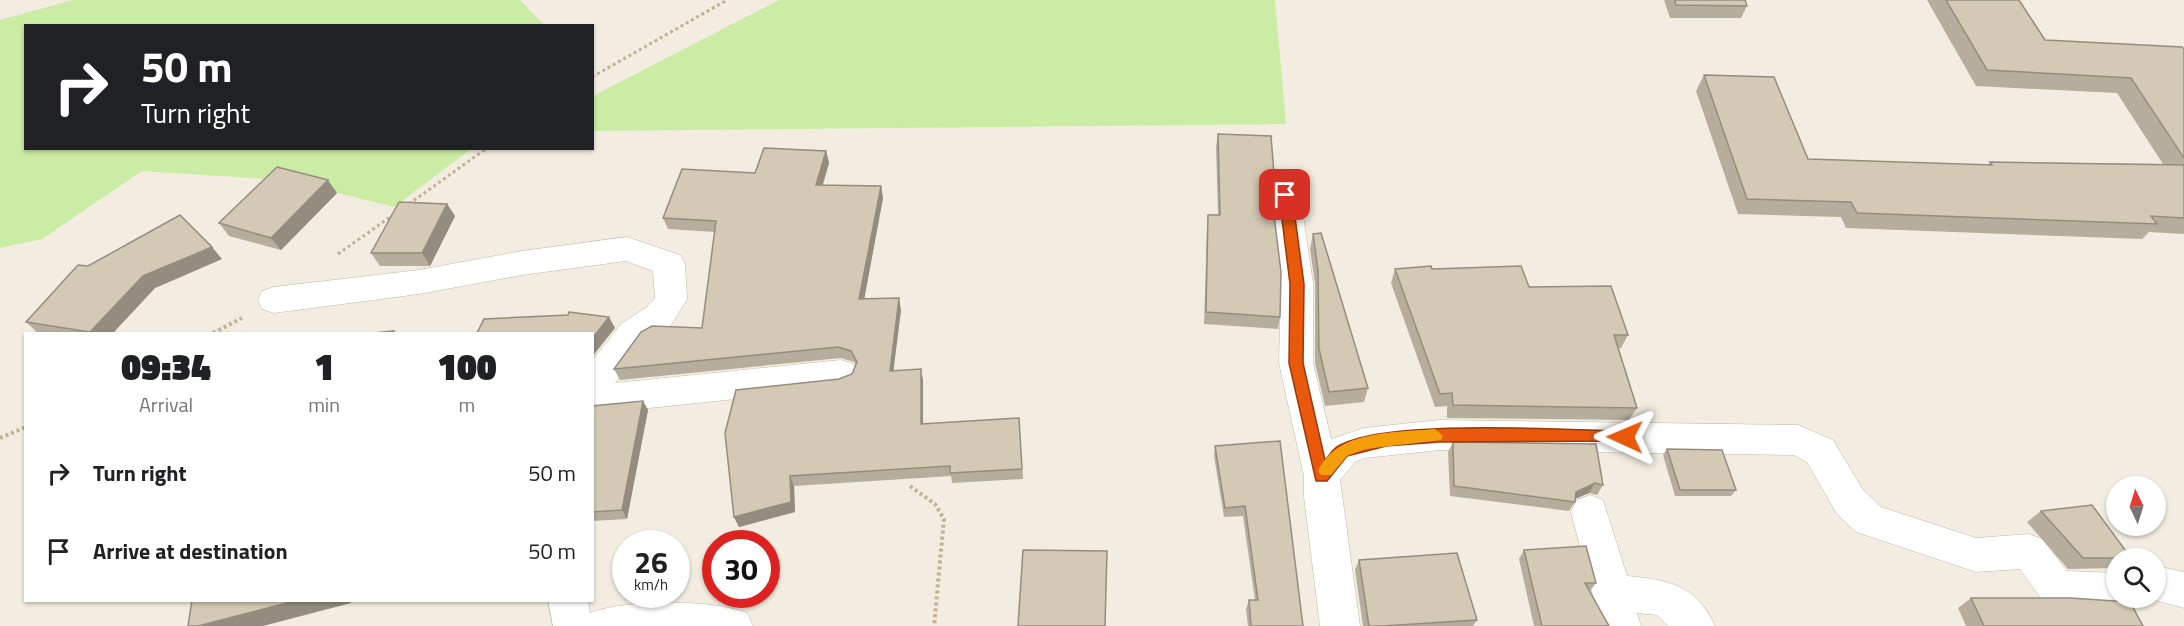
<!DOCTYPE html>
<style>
body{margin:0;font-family:"Titillium Web",sans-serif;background:#f6f6f6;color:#202124;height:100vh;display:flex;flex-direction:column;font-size:22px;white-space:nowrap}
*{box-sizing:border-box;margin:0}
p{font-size:20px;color:#757577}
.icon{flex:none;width:33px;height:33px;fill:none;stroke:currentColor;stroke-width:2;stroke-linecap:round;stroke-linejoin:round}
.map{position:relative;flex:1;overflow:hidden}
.sheet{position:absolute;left:24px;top:332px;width:570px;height:270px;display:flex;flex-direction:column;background:#fff;border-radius:0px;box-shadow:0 2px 4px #0004}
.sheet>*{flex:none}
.banner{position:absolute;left:24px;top:24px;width:570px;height:126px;border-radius:0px;box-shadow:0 2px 4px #0004;background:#202124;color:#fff;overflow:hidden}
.needle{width:39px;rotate:356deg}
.buttons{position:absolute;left:2106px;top:476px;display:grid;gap:12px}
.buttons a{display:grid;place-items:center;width:60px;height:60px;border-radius:50%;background:#fff;box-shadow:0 2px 4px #0004;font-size:30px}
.speed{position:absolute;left:612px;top:530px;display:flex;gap:12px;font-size:30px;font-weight:700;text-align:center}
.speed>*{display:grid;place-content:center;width:78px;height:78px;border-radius:50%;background:#fff;box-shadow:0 2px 4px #0004;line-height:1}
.speed small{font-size:15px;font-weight:400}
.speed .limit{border:9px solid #d22;background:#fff;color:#111}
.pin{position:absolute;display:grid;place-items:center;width:51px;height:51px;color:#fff;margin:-26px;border-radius:12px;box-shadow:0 3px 9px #0006}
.me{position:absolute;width:66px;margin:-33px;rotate:271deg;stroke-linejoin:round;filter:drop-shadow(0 0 4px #0008)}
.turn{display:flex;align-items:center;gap:21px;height:126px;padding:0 18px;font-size:27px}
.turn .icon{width:78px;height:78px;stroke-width:2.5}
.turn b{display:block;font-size:42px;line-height:51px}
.eta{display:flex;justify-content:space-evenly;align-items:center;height:102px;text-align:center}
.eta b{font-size:36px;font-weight:800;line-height:42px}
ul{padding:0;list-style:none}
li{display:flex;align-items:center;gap:18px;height:78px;padding:0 18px}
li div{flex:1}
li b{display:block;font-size:22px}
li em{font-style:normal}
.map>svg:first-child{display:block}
.green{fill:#caeca4}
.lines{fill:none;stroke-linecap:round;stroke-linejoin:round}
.minor-casing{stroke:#c1b8a5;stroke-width:1}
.path-far1{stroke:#c1b292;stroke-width:3;stroke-dasharray:3 3;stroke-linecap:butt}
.path{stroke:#c1b292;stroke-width:4;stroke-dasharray:3 3;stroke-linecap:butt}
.minor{fill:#fff;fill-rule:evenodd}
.wall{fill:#b6ad9c}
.shaded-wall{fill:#948d7f}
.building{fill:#d4c9b5;stroke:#948d7f;stroke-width:1.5}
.route{fill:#ea580c;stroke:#983908;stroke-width:1.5}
.slow{fill:#f59e0b}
</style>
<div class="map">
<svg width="2184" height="626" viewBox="0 0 2184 626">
<rect width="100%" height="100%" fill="#f2ede0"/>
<!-- green -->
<g class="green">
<polygon points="73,0 520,0 544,25 26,26 26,148 471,149 394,207 286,180 142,171 42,239 0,248 0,20"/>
<polygon points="779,0 1275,0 1286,124 593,131 593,96"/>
</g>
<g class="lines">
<!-- minor casing -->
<g class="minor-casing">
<g id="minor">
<polygon points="1285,184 1296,187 1300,195 1313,284 1313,363 1331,439 1364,428 1439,420 1798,425 1833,440 1863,490 1881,507 1976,538 2029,534 2042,539 2067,571 2116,573 2116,597 2133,597 2130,604 2110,611 2057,606 2043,601 2020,569 1976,572 1856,532 1837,514 1807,462 1794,455 1439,450 1365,458 1355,462 1340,480 1360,626 1320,626 1304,497 1304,476 1279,363 1281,284 1270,195 1274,187"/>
<polygon points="627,237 680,255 685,264 687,299 671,325 645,342 615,383 841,360 853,364 858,374 853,384 841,388 592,414 592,361 621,324 647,307 655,298 653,271 626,261 522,275 419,294 274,313 262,309 258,300 262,291 274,287 419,270 522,251"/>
<path d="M1590,495l13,5 24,76c41,4 69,8 88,50h-47l-11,-11 -20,-2 4,13h-40l-30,-114 6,-12z"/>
<polygon points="2156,566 2184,572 2184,608 2143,597 2156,597"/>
<path d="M548,600h40l2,13c36,-14 122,-14 157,0l6,13h-200z"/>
</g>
</g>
<!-- path-far1 -->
<g class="path-far1">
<polyline points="592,77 727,0"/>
<polyline points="409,204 487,148"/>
<polyline points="338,254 393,215"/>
</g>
<!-- path -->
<g class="path">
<polyline points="213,333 242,318"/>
<polyline points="0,438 26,427"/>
<polyline points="910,486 935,504 944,519 934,626"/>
</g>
<!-- minor -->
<use href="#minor" class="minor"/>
</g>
<!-- wall -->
<g class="wall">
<polygon points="1664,0 1745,0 1747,6 1741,18 1670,18"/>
<polygon points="1927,0 2019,0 2045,40 2184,49 2184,234 2149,232 2142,239 1846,228 1841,217 1738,214 1696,91 1704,75 1808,159 1988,165 1990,162 2163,164 2117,93 1976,86"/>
<polygon points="1218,134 1274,174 1271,189 1280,317 1278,329 1204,324 1207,227 1208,215 1218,215 1216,147"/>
<polygon points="826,151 829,163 823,185 881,186 883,198 864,299 901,310 893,371 923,380 923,424 1019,418 1023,479 952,483 951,476 794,486 795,512 739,527 734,517 839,379 852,374 856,365 854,362 841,358 620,380 614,369 702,328 715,232 668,229 663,218 755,173"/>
<polygon points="337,193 281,250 229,236 219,223"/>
<polygon points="447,204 455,216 430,266 380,266 371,253"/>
<polygon points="1313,234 1368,388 1364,402 1325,406 1315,363 1315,284 1310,249"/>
<polygon points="222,259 155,288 113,333 38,333 26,322 88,266"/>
<polygon points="1395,269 1432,269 1529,287 1628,335 1621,348 1618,348 1637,408 1629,420 1447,418 1447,406 1435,407 1391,283"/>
<polygon points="643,401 648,410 627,519 592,521 592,406"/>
<polygon points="1453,442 1603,485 1597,495 1589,493 1575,499 1575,502 1569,511 1450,496 1448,452"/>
<polygon points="1215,446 1303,626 1248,626 1246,609 1249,600 1255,600 1243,516 1224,517 1214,456"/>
<polygon points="1667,449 1736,490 1731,496 1675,496 1663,455"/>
<polygon points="2041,511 2116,558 2116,568 2068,569 2027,522"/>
<polygon points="1524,550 1596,583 1590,591 1609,626 1534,626 1519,559"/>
<polygon points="1359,560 1477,620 1473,626 1363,626 1355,570"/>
<polygon points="1971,598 2143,626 1966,626 1958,608"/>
</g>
<!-- shaded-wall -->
<g class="shaded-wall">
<polygon points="826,151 829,163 819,196 816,185"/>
<polygon points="1274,174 1271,187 1268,195 1270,183"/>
<polygon points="328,180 337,193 281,250 271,238"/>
<polygon points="881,186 883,198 862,311 859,299"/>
<polygon points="447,204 455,216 430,266 422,253"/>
<polygon points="212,247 222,259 155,288 113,333 91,333 90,332 143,276"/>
<polygon points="899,298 901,310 892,382 890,371"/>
<polygon points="609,317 615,328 592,357 592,339"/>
<polygon points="921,369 923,380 923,434 921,424"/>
<polygon points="643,401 648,410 627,519 622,510"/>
<polygon points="790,476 794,486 795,512 739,527 734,517"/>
<polygon points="1595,483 1589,493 1570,501 1576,492"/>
<polygon points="298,600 351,600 351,603 263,626 198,626"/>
</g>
<!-- building -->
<g class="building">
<polygon points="1675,0 1745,0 1747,6 1676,5"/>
<polygon points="1946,0 2019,0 2045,40 2182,47 2184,49 2184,158 2131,78 1987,70"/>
<polygon points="1704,75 1774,77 1808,159 1992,165 1990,162 2184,165 2184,218 2151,216 2157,224 1857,213 1851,202 1747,199"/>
<polygon points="1218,134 1271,136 1274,174 1270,183 1281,272 1280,317 1206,312 1208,215 1220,215"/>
<polygon points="764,148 826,151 816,185 881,186 859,299 899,298 890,371 921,369 921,424 1019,418 1022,469 950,473 950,466 790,476 791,502 734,517 725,433 736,390 839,379 852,374 857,362 851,351 838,347 614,369 641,332 652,326 702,328 716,221 663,218 682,169 755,173"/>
<polygon points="277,167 328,180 271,238 219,223"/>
<polygon points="399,202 447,204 422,253 371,253"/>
<polygon points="180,215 212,247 143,276 90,332 26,322 78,265 88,266"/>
<polygon points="1321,233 1368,388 1329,392 1319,349 1318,270 1313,234"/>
<polygon points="1431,266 1432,269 1521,266 1529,287 1611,286 1628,335 1614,335 1637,408 1453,405 1452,393 1440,394 1395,269"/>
<polygon points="569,312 609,317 592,339 592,333 477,333 484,319 568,315"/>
<polygon points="394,331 393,333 374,333"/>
<polygon points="643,401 622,510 592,512 592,406"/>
<polygon points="1280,441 1303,626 1251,626 1249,600 1258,600 1245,506 1225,508 1215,446"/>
<polygon points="1453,442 1596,444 1603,485 1595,483 1576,492 1575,502 1454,486"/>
<polygon points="1667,449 1722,450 1736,490 1680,490"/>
<polygon points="2092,505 2131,558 2083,558 2041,511"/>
<polygon points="1586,546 1596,583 1585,583 1609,626 1542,626 1524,550"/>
<polygon points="1023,550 1107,551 1105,626 1018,626"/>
<polygon points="1457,553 1477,620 1382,626 1369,626 1359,560"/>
<polygon points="1971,598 2070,598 2130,602 2143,626 1984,626"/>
<polygon points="192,600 298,600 198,626 188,626"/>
</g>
<!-- route -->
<path class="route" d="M1285,191l7,4 12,89 -1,79 22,97c4,-4 8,-11 12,-13 45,-29 228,-17 288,-16l7,6 -2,4 -191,1 -53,4 -39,10 -20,25h-11l-27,-118 1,-79 -11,-89z"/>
<!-- slow -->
<path class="slow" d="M1435,429l8,7 -2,4 -76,9 -18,7 -16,19h-10l-3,-4c20,-42 78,-38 117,-42z"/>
</svg>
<div class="buttons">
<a><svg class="needle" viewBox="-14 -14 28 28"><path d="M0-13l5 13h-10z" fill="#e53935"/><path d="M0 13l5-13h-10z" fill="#757577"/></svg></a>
<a><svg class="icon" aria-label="search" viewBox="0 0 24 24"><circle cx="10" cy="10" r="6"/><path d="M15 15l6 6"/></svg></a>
</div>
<div class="speed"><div>26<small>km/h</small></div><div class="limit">30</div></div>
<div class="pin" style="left:1285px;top:195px;background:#d93025"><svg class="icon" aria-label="arrive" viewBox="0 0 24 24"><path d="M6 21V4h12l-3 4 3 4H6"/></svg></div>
<svg class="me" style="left:1625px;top:437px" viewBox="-20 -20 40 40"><path d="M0-17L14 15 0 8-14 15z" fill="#ea580c" stroke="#fff" stroke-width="4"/></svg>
<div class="banner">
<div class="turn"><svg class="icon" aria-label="right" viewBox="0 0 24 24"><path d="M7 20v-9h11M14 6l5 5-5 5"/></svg><div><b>50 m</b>Turn right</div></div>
</div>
<section class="sheet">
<div class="eta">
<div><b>09:34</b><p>Arrival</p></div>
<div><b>1</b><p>min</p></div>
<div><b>100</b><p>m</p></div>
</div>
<ul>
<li><svg class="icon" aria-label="right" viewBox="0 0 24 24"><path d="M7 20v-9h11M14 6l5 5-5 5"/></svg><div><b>Turn right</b></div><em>50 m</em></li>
<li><svg class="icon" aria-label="arrive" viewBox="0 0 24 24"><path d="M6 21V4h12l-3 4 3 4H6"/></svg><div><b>Arrive at destination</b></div><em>50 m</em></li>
</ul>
</section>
</div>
